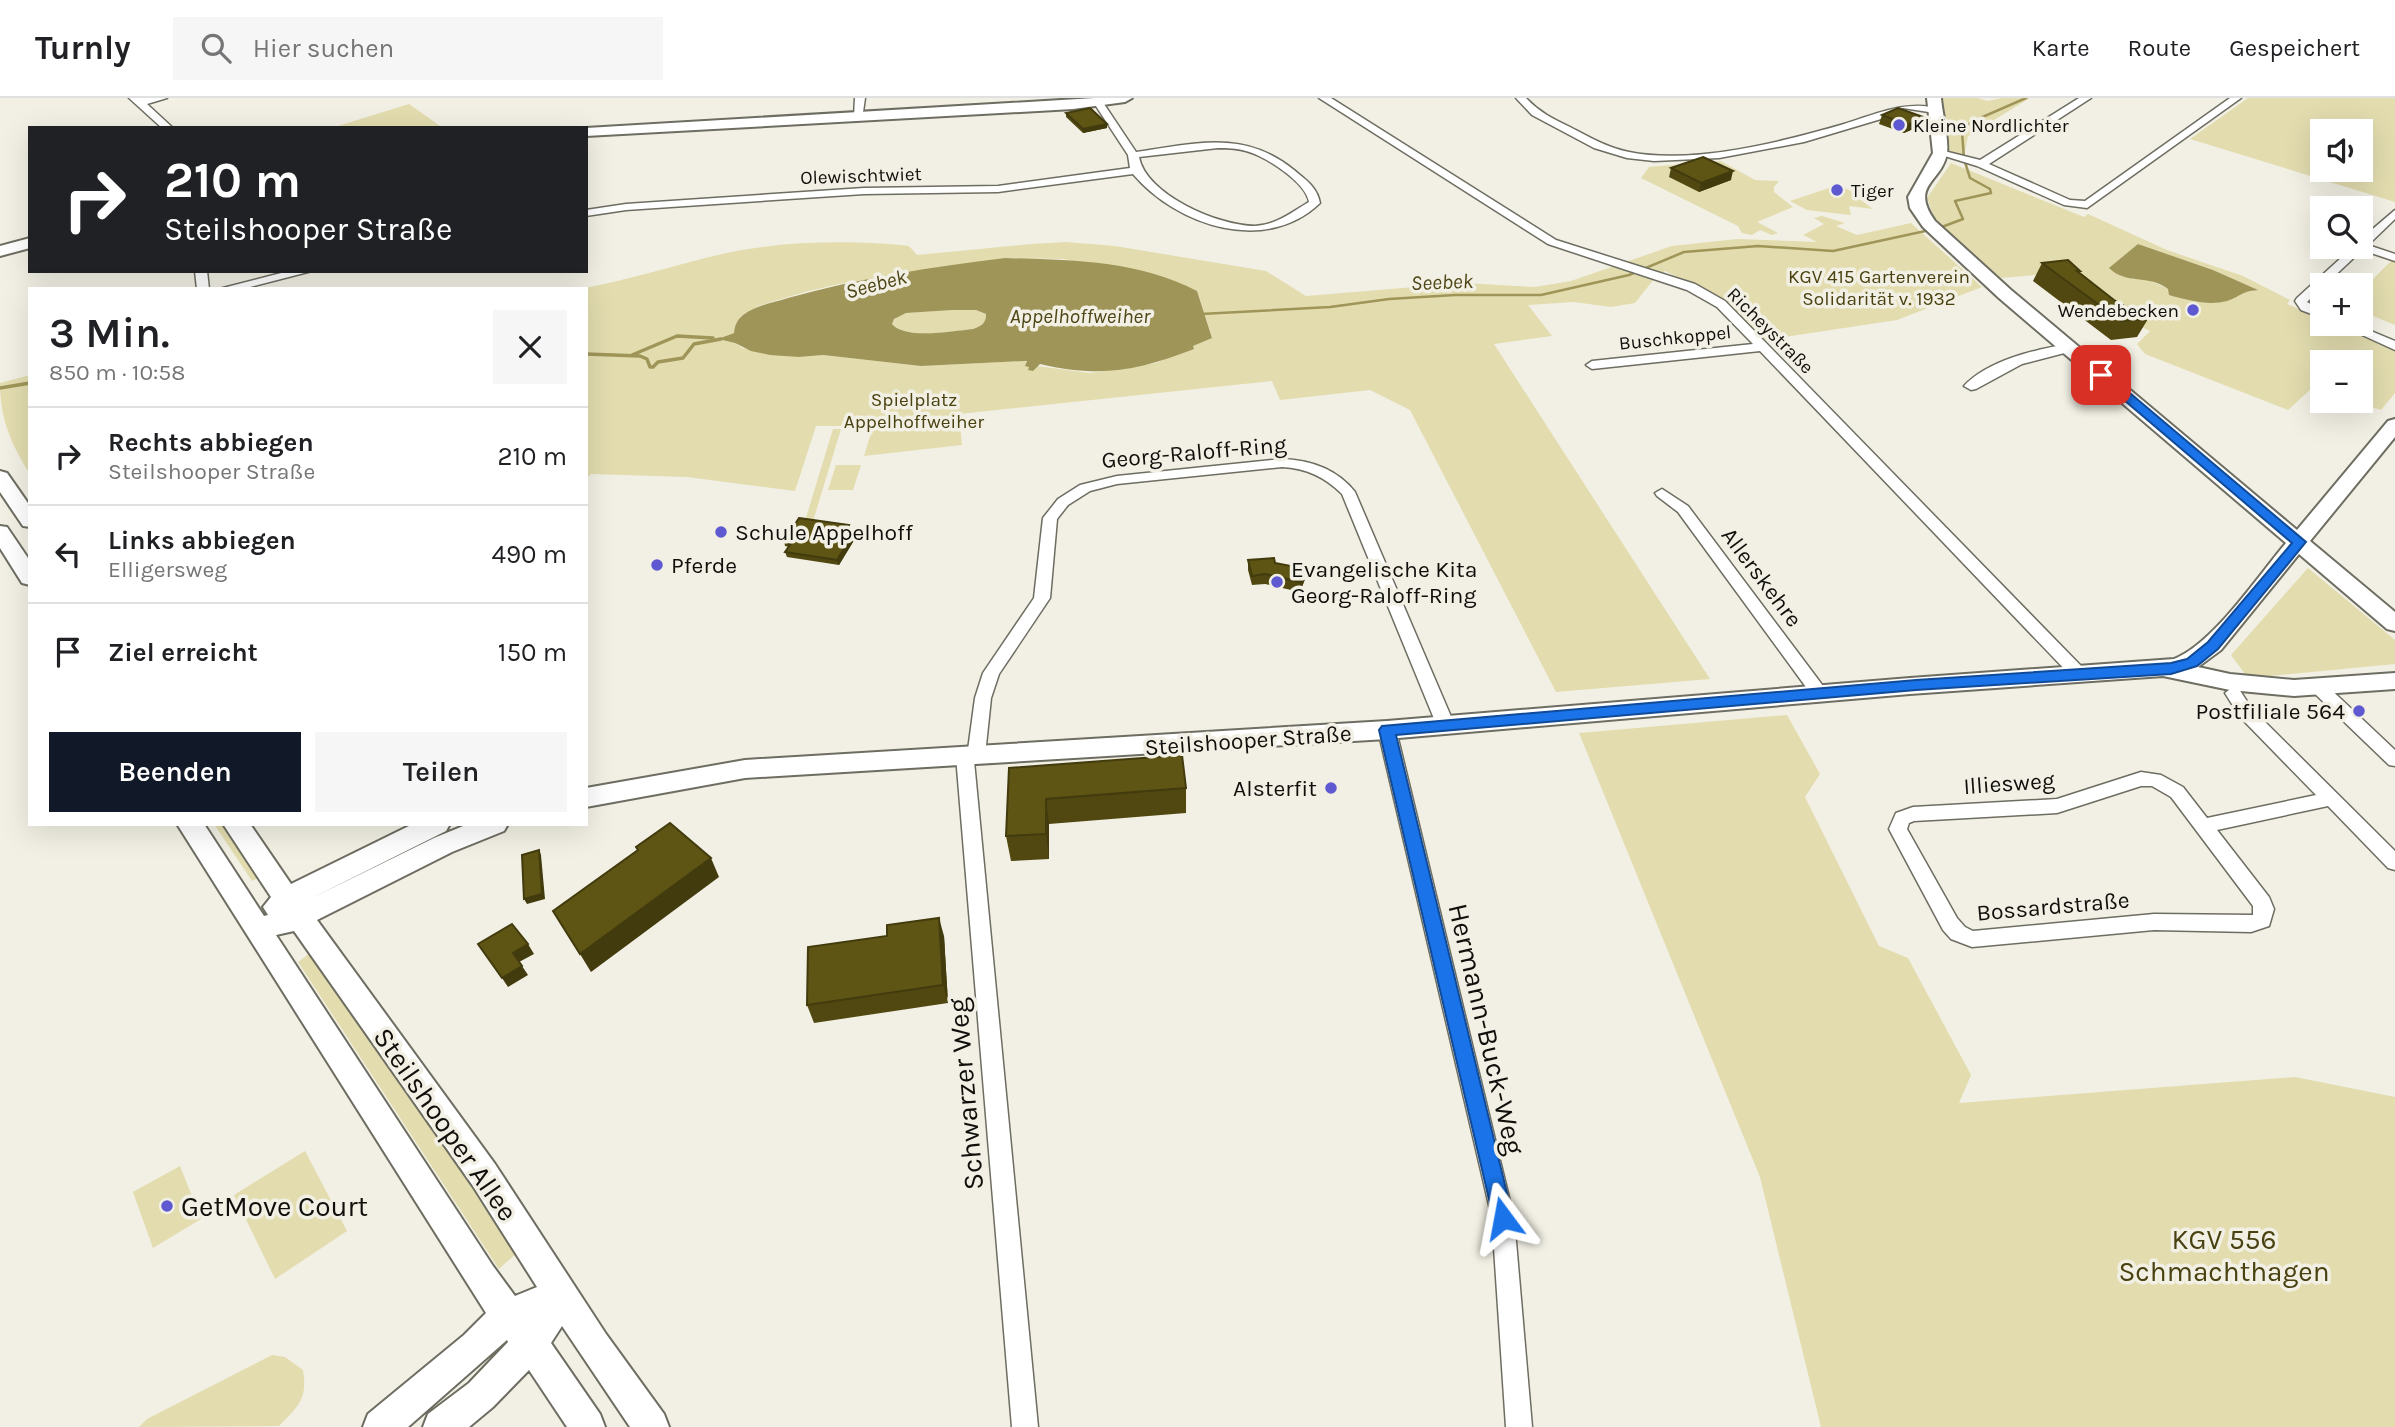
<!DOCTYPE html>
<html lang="de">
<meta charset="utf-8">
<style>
body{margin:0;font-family:Karla,sans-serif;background:#f6f6f6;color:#202124;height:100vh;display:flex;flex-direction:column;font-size:26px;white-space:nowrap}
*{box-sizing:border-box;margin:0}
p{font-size:23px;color:#757577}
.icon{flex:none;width:38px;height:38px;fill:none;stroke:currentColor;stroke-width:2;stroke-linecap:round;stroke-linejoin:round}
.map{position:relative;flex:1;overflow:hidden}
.side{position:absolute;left:28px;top:189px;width:560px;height:539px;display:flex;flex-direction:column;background:#fff;border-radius:0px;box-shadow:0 7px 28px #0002}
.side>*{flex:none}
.top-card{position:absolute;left:28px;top:28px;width:560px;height:147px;border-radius:0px;box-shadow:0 7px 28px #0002;background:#202124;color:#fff;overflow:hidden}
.buttons{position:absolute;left:2310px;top:21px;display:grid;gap:14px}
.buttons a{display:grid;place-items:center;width:63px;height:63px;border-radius:0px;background:#fff;box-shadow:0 7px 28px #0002;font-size:35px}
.pin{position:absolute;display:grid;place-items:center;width:60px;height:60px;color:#fff;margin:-30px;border-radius:14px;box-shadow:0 4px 10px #0006}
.me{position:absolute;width:77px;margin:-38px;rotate:347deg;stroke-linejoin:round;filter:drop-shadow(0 0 5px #0008)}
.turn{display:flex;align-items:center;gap:24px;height:147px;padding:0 21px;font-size:32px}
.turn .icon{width:91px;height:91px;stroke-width:2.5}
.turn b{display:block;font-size:49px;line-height:60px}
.round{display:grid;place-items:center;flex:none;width:74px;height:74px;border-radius:0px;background:#f6f6f6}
.overview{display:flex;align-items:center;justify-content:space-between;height:119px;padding:0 21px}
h1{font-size:42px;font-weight:600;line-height:52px}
.button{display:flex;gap:14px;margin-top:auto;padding:14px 21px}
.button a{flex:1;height:80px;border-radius:0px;background:#111827;color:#fff;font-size:28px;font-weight:600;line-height:80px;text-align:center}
.button a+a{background:#f6f6f6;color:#202124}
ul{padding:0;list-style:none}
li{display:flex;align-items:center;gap:21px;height:98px;padding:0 21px;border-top:2px solid #e0e0e0}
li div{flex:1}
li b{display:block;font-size:26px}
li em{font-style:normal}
header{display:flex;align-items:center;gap:42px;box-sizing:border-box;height:98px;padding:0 35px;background:#fff;border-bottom:2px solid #e0e0e0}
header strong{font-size:33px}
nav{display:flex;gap:38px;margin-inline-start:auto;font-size:24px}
.search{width:490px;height:63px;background:#f6f6f6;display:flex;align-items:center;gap:18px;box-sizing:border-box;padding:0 24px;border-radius:0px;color:#757577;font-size:26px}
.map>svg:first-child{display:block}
.green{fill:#e2dcaf;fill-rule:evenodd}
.water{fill:#9f9558;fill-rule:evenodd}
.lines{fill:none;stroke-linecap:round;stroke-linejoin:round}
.stream-far1{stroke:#9f9558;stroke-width:2.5}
.stream{stroke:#9f9558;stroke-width:3.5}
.street-casing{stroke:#6e6d62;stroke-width:3}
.secondary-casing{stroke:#6e6d62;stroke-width:4}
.street{fill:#fff;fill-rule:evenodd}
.secondary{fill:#fff;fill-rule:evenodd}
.wall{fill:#514811}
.shaded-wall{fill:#423b0e}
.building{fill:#5e5414;stroke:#423b0e;stroke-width:2}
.route{fill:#1a73e8;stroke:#114b97;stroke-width:2}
.poi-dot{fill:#5e58d1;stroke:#f2f0e4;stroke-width:2.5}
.labels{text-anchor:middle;stroke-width:7;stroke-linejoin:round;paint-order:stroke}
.far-poi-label{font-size:19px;fill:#100f0b;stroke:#f2f0e4;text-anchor:start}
.far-street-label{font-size:19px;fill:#100f0b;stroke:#f2f0e4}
.far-park-label{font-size:19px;fill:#494110;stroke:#f2f0e4}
.far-water-label{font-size:21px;font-style:italic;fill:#4e4616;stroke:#f2f0e4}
.street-label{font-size:23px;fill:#100f0b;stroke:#f2f0e4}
.poi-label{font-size:23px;fill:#100f0b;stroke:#f2f0e4;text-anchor:start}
.near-street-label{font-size:28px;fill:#100f0b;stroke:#f2f0e4}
.near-poi-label{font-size:28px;fill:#100f0b;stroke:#f2f0e4;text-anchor:start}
.near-park-label{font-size:28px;fill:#494110;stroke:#f2f0e4}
</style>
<header>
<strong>Turnly</strong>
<div class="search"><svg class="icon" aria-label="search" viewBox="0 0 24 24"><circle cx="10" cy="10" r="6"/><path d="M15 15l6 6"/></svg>Hier suchen</div>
<nav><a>Karte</a><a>Route</a><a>Gespeichert</a></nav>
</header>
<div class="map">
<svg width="2395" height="1329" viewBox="0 0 2395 1329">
<rect width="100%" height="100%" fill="#f2f0e4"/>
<!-- green -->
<g class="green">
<polygon points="1943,0 1977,0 1988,3 2002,0 2030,0 1968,38 1964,58 1944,51"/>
<path d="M2248,0h147v104l-205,-63zM2322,33h39v39h-39z"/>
<polygon points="409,6 443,30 331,30 338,28"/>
<polygon points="1721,63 1755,82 1779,83 1774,89 1774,94 1793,109 1757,124 1778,135 1772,137 1760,132 1752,137 1742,135 1738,128 1641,80 1649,69"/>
<path d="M1951,65l133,54 4,-3 79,36 76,26 47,24 -3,4 35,15v5h11l62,26v43l-14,17 -30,-9h10v-39h-39v30l-11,-3 -23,21 -143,-56 -8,-10 13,-13c-19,-8 -51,-27 -55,-48l-35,-10 -60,5 -65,-58 -8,-22zM2138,146l75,26 44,20c-22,2 -36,16 -59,12 -25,-5 -40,-25 -66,-23z"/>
<polygon points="1838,87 1866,100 1861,102 1873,111 1849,108 1851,117 1807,112 1790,103"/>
<path d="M1822,118l23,7 -9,3 21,9 54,-12 71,64 -85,33 -132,20 -43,-42 -57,-27 -11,8 -19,24 -24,4 -37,-5 -46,3 24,31 -58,8 216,335 -154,13 -146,-282 -40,-20 -90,10 -8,-19 -313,33 3,31 -98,11 9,-30h-57l-21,65 -108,-14 -96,-3 -5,5v-190h-7c52,-9 101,-26 152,-37 53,-11 125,-12 178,-6l8,9 114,-11 35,-2 49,4 151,25 40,25 157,-13 72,4 36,-6 101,-35 65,-7 80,3 -14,-7 21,-11 -10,-6zM1005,160l59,1 133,32 15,46 -56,26 -66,10 -53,-7 -13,-5 -103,5 -98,-11 -24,2 -57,-9 -7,-5 -17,-4 16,-6 7,-17 17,-10 47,-14 34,-8z"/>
<polygon points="2391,163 2395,164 2395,227 2361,213 2361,193"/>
<path d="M953,212h23l10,4c0,10 -5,12 -13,15 -20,2 -68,11 -81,-5l2,-5 12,-6z"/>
<path d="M30,277v99c-19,-29 -30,-56 -30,-91z"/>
<polygon points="833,331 841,331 813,423 805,423"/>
<polygon points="836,367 861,367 853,392 828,392"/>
<polygon points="2308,470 2395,542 2395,566 2270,578 2245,576 2231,557"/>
<polygon points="1787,617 1820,676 1805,699 1879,848 1908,860 1971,977 1959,1005 2295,979 2395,999 2395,1329 1821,1329 1760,1079 1579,635"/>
<polygon points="214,726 222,726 258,780 252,783"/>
<polygon points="309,856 519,1153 499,1171 298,864"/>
<polygon points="305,1053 347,1133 275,1181 234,1097"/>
<polygon points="180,1068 201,1121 153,1150 133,1094"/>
<path d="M272,1257l13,2 18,13c5,29 -5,37 -24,56l-140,1 8,-8z"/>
</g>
<!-- water -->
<g class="water">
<path d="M2138,146l75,26 45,20c-19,2 -16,6 -31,11 -19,5 -40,-1 -58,-6l-1,-6c-19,-15 -42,-4 -59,-21z"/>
<path d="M1005,160c66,2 132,2 192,33l15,47 -19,8 1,3c-57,22 -94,29 -154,15l-7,7 -5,-1 1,-3 -4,-1 2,-5h-3l-103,5 -98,-11 -24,2 -29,-2 -19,-4 -16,-8 -17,-4 16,-6c1,-8 3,-13 9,-18 13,-10 29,-12 45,-17 71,-20 144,-31 217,-40zM953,212h23l10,4c0,10 -5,12 -13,15 -20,2 -68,11 -81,-5l2,-5 12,-6z"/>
</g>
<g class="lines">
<!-- stream-far1 -->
<g class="stream-far1">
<polyline points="1939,130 1963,121 1955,103 1991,95 1990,91 1970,80 1964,61 1962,34 1971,24 2026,0"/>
<polyline points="1201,216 1330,209 1389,201 1455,197 1541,197 1629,177 1684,154 1758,148 1833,153 1930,132"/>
</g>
<!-- stream -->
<g class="stream">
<polyline points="586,256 640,258 647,261 650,269 653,269 658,264 683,260 694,246 721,241"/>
<polyline points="632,257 677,238 713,240"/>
<polyline points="0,290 30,285"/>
</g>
<!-- street casing -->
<g class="street-casing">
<g id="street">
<polygon points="129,0 167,0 147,6 173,30 162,30"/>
<polygon points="855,0 865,0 862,21 854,19"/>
<polygon points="1319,0 1331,0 1556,142 1695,186 1725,203 2086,573 2088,577 2086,581 2074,581 1760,253 1592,271 1586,267 1592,263 1753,246 1717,209 1687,192 1548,146"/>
<path d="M1516,0h10c13,14 27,21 44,29 19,10 38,21 59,25 64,13 153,-10 215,-28 29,-9 68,-26 96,-14l-5,3 -32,-5 -22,11 -77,23 -85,16 -65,3 -27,-3 -33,-10 -62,-33z"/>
<polygon points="2079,0 2091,0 1989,66 2070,102 2085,103 2230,0 2241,0 2087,110 2064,107 1977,68 1935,55 1940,52 1980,62"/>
<path d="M1099,2l3,1 34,51c58,-8 108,-23 158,18 12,10 23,17 26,33 -54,52 -143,23 -187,-29l-135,18 -134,2 -238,16 -40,6v-6l40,-6 238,-16 134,-2 132,-18 -2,-13 -34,-52zM1218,50c9,0 18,0 28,3 19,5 60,31 63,51 -17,10 -33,23 -54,24 -36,0 -109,-31 -116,-69z"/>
<polygon points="2395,112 2395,121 2368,147 2395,156 2395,163 2362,152 2307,204 2322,212 2322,220 2301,212 2295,203 2297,200 2353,149 2361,149 2361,141"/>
<polygon points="195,173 207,173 209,191 197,191"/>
<polygon points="289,173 312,173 242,191 219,191"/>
<polygon points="2338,226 2354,226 2395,243 2395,252"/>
<path d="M2068,246l6,4 -2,3 -50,13 -46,25 -5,1 -7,-4c25,-26 70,-36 104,-42z"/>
<path d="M1282,361c28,1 55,10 73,33l100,234 -9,6 -9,-6 -95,-232c-17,-17 -36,-26 -60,-27l-165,17 -27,7 -22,14 -11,14 -7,79 -51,76 -8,24 -6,57 -3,5 -8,1 64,666h-26l-56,-671 3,-5 9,-1 7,-52 8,-25 51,-75 9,-80 15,-19 22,-14 37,-9z"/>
<polygon points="1662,391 1688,408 1826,592 1828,596 1826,600 1814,600 1678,414 1657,398 1655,395"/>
<polygon points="2318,583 2324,585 2395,652 2395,668 2389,667 2312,593 2310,589 2312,585"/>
<path d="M2233,589l6,2 13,20 143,142v19l-7,-2 -60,-62 -111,24 52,67 5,12 -5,17 -18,6 -97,-2 -182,17 -21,-8 -8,-9 -54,-101 7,-16 17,-6 144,-8 84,-27 20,3 22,12 24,31 109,-23 -76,-78 -15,-24zM2141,688h11l19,11 82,109v9l-99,-1 -181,17 -8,-4 -8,-9 -50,-89 2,-6 5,-2 143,-8z"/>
<polygon points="1387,626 1396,632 1514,1120 1532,1329 1506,1329 1492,1120 1378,632"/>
</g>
</g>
<!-- secondary casing -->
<g class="secondary-casing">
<g id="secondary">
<polygon points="1095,0 1132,0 1125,4 1073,11 586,38 586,30"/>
<path d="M1927,0h14c1,14 8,41 6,55 -5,30 -38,31 -12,68l76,69 286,240 91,-109 7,-2v18l-85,104 85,71v19l-8,-2 -88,-75 -78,96 -23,17 32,7 64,6 101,-7v16l-101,7 -64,-6 -67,-14 -253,18 -523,45 -642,39 -159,29v-19l159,-28 642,-39 523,-43 264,-19c39,-15 84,-83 112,-116l-287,-245 -76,-71 -13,-19 -2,-11 25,-44z"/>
<polygon points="30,140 30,150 0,158 0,148"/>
<polygon points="0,373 7,375 30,408 30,429 23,428 0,394"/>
<polygon points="0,428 7,429 30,463 30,487 22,485 0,450"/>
<path d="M177,726h27l60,92 4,-1 -5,-8 8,-10 -48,-73h27l41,60 122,-60h37l-4,7 -134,67 122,-60 34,-14h40l-4,7 -52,21 -135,68 178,244 111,170 58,80 5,13h-39l-68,-101 -11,17 49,71 5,13h-38l-38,-57 -36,37 -24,20h-46l5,-13 41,-31 39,-41 -1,-2 -99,87h-45l5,-13 96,-79 22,-22zM294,833l179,255 64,101 -22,9 -22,-30 -217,-331z"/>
</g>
</g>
<!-- street -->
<use href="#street" class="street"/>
<!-- secondary -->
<use href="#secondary" class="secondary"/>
</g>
<!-- wall -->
<g class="wall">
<polygon points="1066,15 1107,30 1083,35 1066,19"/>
<polygon points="1882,17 1923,19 1920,28 1904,35 1879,26"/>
<polygon points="1671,70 1731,82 1699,94 1669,79"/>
<polygon points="2042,165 2080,173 2079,175 2114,202 2148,221 2137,239 2111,242 2033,183"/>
<polygon points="849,427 850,432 850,433 856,439 839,467 787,459 785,454 789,449 785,448 784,443"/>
<polygon points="1248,462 1275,465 1306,471 1305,481 1300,494 1265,486 1252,487 1248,472"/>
<polygon points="1009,670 1186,690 1186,715 1049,726 1049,761 1011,763 1006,738"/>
<polygon points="944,838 948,905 814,925 807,907"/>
</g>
<!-- shaded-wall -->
<g class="shaded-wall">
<polygon points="1923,19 1920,28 1904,35 1908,27"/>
<polygon points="1107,26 1107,30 1083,35 1083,31"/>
<polygon points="1733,73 1731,82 1699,94 1701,85"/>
<polygon points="854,434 856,439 839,467 837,462"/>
<polygon points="1306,471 1305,481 1300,494 1300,484"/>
<polygon points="1046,701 1049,726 1049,761 1046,736"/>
<polygon points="539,752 541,757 545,801 527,806 524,801"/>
<polygon points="711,760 719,779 591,874 580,856"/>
<polygon points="939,820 944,838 948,905 943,887"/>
<polygon points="528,846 534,856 519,864 513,855"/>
<polygon points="522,868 528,877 508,889 502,880"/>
</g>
<!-- building -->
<g class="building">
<polygon points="1090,10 1107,26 1083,31 1066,15"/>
<polygon points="1898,10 1923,19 1908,27 1882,17"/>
<polygon points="1703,59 1733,73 1701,85 1671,70"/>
<polygon points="2068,162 2080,173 2077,173 2114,202 2148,221 2121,223 2042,165"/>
<polygon points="799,420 849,427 846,433 854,434 837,462 785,454 792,444 784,443"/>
<polygon points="1274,460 1275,465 1306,471 1300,484 1265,476 1252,478 1248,462"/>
<polygon points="1182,657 1186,690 1046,701 1046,736 1006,738 1009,670"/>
<polygon points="670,725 711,760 580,856 553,813 638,752 636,749"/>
<polygon points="539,752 542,796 524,801 522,757"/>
<polygon points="939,820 943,887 807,907 808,849 887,838 887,827"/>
<polygon points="512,826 528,846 513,855 522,868 502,880 478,846"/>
</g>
<!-- route -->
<polygon class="route" points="2097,274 2105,274 2306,444 2218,551 2197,568 2171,576 1916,592 1396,637 1513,1120 1510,1127 1503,1130 1495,1127 1379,632 1382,628 1916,582 2171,565 2187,561 2208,544 2292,445 2097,279"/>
<!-- markers -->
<g class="poi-dot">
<circle cx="1899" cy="27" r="7"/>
<circle cx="1837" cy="92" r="7"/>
<circle cx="2193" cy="212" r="7"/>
<circle cx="721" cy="434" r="7"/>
<circle cx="657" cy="467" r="7"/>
<circle cx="1277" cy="484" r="7"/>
<circle cx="2359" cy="613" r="7"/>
<circle cx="1331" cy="690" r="7"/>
<circle cx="167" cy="1108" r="7"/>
</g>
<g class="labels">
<!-- far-poi labels -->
<g class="far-poi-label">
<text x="1913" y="34">Kleine Nordlichter</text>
<text x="1851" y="99">Tiger</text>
<text x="2179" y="219" text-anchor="end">Wendebecken</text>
</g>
<!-- far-street labels -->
<g class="far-street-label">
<text transform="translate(861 77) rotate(-2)" y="7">Olewischtwiet</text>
<text transform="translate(1771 232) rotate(45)" y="7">Richeystraße</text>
<text transform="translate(1675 239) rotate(-6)" y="7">Buschkoppel</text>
</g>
<!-- far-park labels -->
<g class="far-park-label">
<text x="1879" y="185">KGV 415 Gartenverein<tspan x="1879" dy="22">Solidarität v. 1932</tspan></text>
<text x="914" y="308">Spielplatz<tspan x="914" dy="22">Appelhoffweiher</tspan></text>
</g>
<!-- far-water labels -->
<g class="far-water-label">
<text transform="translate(1442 184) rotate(-2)" y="7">Seebek</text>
<text transform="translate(876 186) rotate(-15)" y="7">Seebek</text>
<text x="1080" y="225">Appelhoffweiher</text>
</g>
<!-- street labels -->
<g class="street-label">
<text transform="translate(1194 354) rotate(-5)" y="8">Georg-Raloff-Ring</text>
<text transform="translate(1762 479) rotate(53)" y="8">Allerskehre</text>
<text transform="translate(1248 642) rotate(-4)" y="8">Steilshooper Straße</text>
<text transform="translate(2009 685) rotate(-4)" y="8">Illiesweg</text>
<text transform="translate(2053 808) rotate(-5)" y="8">Bossardstraße</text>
</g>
<!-- poi labels -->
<g class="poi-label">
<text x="735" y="442">Schule Appelhoff</text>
<text x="671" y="475">Pferde</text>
<text x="1291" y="479">Evangelische Kita<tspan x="1291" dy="26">Georg-Raloff-Ring</tspan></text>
<text x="2345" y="621" text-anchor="end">Postfiliale 564</text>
<text x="1317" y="698" text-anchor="end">Alsterfit</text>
</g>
<!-- near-street labels -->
<g class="near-street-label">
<text transform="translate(1487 931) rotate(77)" y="10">Hermann-Buck-Weg</text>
<text transform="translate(965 996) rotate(-95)" y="10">Schwarzer Weg</text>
<text transform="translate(446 1026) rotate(55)" y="10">Steilshooper Allee</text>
</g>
<!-- near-poi labels -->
<g class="near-poi-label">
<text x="181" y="1118">GetMove Court</text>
</g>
<!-- near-park labels -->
<g class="near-park-label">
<text x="2224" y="1151">KGV 556<tspan x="2224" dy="32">Schmachthagen</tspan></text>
</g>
</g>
</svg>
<div class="buttons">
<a><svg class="icon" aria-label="sound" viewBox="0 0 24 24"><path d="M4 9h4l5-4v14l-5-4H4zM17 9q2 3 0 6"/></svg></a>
<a><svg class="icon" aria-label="search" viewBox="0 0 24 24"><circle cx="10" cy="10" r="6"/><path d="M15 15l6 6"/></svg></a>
<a>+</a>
<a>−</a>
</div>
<div class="pin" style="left:2101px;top:277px;background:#d93025"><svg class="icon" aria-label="arrive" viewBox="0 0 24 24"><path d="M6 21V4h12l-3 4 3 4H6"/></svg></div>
<svg class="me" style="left:1503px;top:1120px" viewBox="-20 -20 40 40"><path d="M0-17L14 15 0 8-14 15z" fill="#1a73e8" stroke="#fff" stroke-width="4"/></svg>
<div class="top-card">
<div class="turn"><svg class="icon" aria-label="right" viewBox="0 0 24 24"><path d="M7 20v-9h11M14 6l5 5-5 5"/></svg><div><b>210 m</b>Steilshooper Straße</div></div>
</div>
<section class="side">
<div class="overview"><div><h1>3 Min.</h1><p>850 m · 10:58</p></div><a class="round"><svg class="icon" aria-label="close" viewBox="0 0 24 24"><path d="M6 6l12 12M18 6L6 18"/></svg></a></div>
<ul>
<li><svg class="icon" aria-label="right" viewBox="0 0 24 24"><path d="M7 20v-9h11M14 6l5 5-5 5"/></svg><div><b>Rechts abbiegen</b><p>Steilshooper Straße</p></div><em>210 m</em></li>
<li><svg class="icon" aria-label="left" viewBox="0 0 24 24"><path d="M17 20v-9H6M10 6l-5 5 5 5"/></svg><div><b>Links abbiegen</b><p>Elligersweg</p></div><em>490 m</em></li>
<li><svg class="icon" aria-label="arrive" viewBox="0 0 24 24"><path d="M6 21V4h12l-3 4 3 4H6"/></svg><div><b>Ziel erreicht</b></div><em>150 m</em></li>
</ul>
<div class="button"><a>Beenden</a><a>Teilen</a></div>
</section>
</div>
